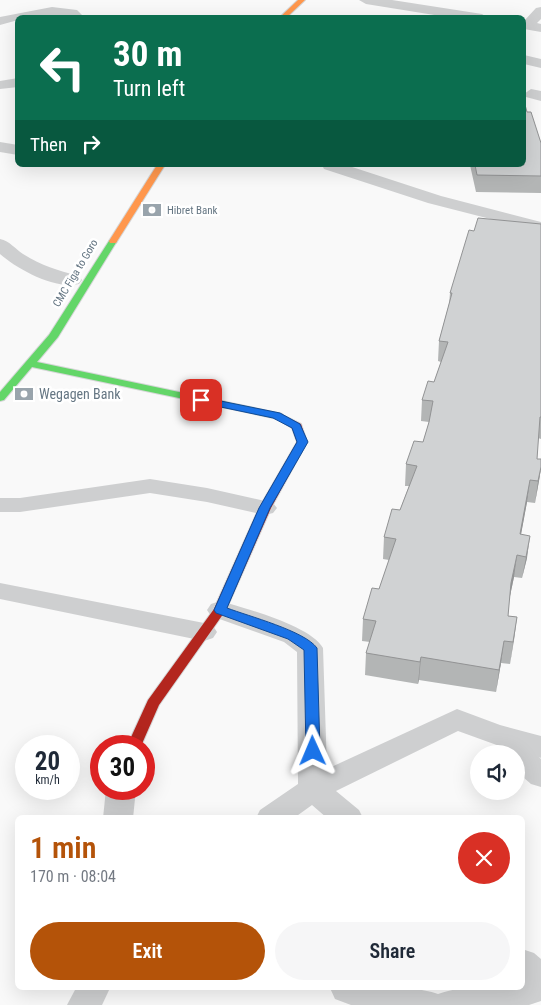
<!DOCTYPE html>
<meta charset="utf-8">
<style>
body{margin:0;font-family:"Roboto Condensed",sans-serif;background:#f6f6f7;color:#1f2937;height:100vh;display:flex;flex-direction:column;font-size:19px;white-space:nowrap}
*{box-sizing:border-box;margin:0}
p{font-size:16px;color:#747a83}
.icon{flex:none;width:28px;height:28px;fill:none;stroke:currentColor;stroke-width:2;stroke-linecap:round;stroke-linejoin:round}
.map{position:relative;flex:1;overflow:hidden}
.sheet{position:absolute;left:15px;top:815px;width:510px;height:175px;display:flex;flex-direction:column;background:#fff;border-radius:8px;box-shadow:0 5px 20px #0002}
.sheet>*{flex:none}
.banner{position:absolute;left:15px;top:15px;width:511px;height:152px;border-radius:8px;box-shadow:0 5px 20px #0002;background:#0b6e4f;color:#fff;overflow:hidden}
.tools{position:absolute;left:470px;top:745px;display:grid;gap:10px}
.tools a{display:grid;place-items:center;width:55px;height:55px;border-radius:50%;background:#fff;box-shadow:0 5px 20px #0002;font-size:25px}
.speed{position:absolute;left:15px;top:735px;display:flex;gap:10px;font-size:25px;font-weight:700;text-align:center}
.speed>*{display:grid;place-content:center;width:65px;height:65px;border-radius:50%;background:#fff;box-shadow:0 5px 20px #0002;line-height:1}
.speed small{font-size:12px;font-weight:400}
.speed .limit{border:8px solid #d22;background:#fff;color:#111}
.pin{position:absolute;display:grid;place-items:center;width:42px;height:42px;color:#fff;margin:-21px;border-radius:10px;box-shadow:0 2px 8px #0006}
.me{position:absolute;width:55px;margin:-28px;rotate:359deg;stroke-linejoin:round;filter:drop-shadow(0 0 4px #0008)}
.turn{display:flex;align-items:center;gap:18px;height:105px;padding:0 15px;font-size:22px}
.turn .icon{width:65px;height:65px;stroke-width:2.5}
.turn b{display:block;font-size:35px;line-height:42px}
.then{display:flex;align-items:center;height:48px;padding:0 15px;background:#0003;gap:10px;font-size:19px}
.round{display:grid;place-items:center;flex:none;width:52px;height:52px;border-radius:26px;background:#f6f6f7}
.summary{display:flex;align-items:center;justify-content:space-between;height:85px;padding:0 15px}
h1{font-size:30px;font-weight:600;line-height:38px;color:#b45309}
.primary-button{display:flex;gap:10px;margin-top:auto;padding:10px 15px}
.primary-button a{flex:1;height:58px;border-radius:30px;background:#b45309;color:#fff;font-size:20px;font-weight:600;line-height:58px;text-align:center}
.primary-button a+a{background:#f6f6f7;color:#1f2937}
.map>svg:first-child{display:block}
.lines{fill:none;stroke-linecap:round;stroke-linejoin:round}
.fast-casing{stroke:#d5d6d7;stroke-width:2}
.slow-casing{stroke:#d5d6d7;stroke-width:2}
.jam-casing{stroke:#d5d6d7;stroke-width:2}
.street{fill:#cecfd0;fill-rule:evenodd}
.fast{fill:#63d668;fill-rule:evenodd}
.slow{fill:#ff974d;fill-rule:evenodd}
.jam{fill:#b3261e;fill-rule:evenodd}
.wall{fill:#b3b5b5}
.shaded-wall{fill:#929394}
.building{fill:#d0d2d3;stroke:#929394}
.route{fill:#1a73e8;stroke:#114b97}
.labels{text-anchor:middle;stroke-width:5;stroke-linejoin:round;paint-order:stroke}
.far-poi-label{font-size:11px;fill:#657683;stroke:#fff;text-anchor:start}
.far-street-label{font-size:11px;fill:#657683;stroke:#fff}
.poi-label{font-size:14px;fill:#657683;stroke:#fff;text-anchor:start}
</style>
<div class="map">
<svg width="541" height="1005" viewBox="0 0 541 1005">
<rect width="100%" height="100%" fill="#f9f9f9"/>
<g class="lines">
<!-- fast casing -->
<g class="fast-casing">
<polygon id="fast" points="113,238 117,241 58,337 37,362 278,413 282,414 283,416 282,418 278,419 32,367 4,400 0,401 0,392 49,335 109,241"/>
</g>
<!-- slow casing -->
<g class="slow-casing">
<g id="slow">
<polygon points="298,0 305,0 286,18 279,18"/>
<polygon points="157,165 165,165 116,243 110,243 109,241"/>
</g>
</g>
<!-- jam casing -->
<g class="jam-casing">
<polygon id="jam" points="278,413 301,424 307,442 271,508 226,610 159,705 141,746 127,746 148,700 214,609 259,508 297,442 292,428 273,416"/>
</g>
<!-- street -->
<g class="street">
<polygon points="359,0 392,0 482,14 488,18 453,18 366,4"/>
<polygon points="52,7 77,10 85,18 52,15 18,18 18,20 0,25 0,17"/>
<polygon points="541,7 541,19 537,23 541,24 541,32 524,29 524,21 536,8"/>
<polygon points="524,55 541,59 541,68 524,64"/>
<polygon points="18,78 18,87 0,89 0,81"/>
<polygon points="531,89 541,91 541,101 526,97 524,94"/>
<polygon points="0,142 18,145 18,155 0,152"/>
<polygon points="322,165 346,165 441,196 541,222 541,232 428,203 324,169"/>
<path d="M0,239c10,2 15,10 23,15 20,12 33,16 56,22l3,4 -3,4c-24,6 -62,-15 -79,-30z"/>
<polygon points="150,479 207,488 265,501 273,503 277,508 273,513 265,515 207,502 150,493 20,512 0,512 0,498 20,498"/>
<polygon points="0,583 204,623 213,626 217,632 213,638 204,641 0,599"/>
<path d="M220,601c25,7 91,25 103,47l4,121 130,-60 43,16 41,11v22l-2,-1 2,2v28l-10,-3 -15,-13v-17h-14l3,-6 -47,-17 -122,60 23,19 4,8h-36l-15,-13 -18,13h-38l4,-8 38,-26 -1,-132 -13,-10 -73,-26 -4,-6 4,-6z"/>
<polygon points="106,789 136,789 133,818 103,818"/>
<path d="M522,949l12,4 7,6v42l-12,4h-178l-16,-6 -5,-11c24,-3 85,-3 108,6 26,-10 57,-6 84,-6z"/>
<polygon points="76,988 110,988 102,1005 67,1005"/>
</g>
<!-- fast -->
<use href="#fast" class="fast"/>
<!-- slow -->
<use href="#slow" class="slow"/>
<!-- jam -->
<use href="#jam" class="jam"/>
</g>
<!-- wall -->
<g class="wall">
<polygon points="527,112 541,143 541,193 476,192 470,165 524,165"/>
<polygon points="541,224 541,439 538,438 537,459 541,459 541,469 535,503 527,502 521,534 527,558 522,578 514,577 509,601 508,616 517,617 510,664 501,663 496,692 419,680 418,684 365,675 366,653 370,642 362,641 363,619 379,589 389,560 383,559 384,537 400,510 409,486 405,486 406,464 423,442 429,422 421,421 422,400 434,382 441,362 438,361 439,341 449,304 450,293 474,231"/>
</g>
<!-- shaded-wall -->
<g class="shaded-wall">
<polygon points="541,467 539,481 535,503 538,481"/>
<polygon points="530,480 527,502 517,556 520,534"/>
<polygon points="530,536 527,558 522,578"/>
<polygon points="517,555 514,577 508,605 511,583"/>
<polygon points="517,617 514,640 510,664 513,642"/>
<polygon points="504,641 501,663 496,692 499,670"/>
<polygon points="421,657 419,680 418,684 420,662"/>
</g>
<!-- building -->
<g class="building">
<polygon points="524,101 527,112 531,112 541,143 541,176 477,175 475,165 524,165"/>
<polygon points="478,218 541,224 541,417 540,417 537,459 541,459 541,467 538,481 530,480 520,534 530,536 526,557 517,555 511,583 508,616 517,617 513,642 504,641 499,670 421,657 420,662 366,653 376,621 363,619 372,588 379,589 396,539 384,537 392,509 400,510 417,466 406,464 414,441 423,442 429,422 433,401 422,400 428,381 434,382 448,342 439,341 452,293 450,293 469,230 474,231"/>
</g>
<!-- route -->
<path class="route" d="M201,397l79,16 20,11 8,18 -38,66 -43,100c21,8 78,23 90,40l3,103 -2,4 -5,1 -5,-1 -2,-4 -2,-101 -16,-11 -72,-26 -2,-3 45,-102 38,-66 -5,-14 -19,-10 -76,-16 -1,-2z"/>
<!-- icons -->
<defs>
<g id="bank-bare" transform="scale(1.5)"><path d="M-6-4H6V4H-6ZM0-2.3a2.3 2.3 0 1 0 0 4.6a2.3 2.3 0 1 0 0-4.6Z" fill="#99a4ac" stroke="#fff" stroke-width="2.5" paint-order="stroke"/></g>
</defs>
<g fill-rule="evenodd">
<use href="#bank-bare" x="152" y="210"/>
<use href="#bank-bare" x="24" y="394"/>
</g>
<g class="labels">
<!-- far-poi labels -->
<g class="far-poi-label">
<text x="167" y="214">Hibret Bank</text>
</g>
<!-- far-street labels -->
<g class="far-street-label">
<text transform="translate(75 273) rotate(-59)" y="4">CMC Figa to Goro</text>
</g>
<!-- poi labels -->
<g class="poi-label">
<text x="39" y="399">Wegagen Bank</text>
</g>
</g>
</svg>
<div class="tools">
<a><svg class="icon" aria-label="sound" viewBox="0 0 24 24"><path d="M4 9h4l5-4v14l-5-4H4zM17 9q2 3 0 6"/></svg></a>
</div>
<div class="speed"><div>20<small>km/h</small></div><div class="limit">30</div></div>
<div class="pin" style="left:201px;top:400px;background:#d93025"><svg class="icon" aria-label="arrive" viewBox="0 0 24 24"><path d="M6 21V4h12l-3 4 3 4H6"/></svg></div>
<svg class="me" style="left:313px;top:751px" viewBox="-20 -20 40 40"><path d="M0-17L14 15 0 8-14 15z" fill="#1a73e8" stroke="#fff" stroke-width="4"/></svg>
<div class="banner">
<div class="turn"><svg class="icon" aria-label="left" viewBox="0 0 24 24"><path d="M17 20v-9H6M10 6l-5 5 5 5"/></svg><div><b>30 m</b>Turn left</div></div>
<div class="then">Then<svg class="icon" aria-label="right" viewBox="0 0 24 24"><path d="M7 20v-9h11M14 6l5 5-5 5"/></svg></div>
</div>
<section class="sheet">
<div class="summary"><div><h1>1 min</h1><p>170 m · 08:04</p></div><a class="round" style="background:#d93025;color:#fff"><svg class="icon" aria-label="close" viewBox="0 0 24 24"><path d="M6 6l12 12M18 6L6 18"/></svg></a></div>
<div class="primary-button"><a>Exit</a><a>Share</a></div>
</section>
</div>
